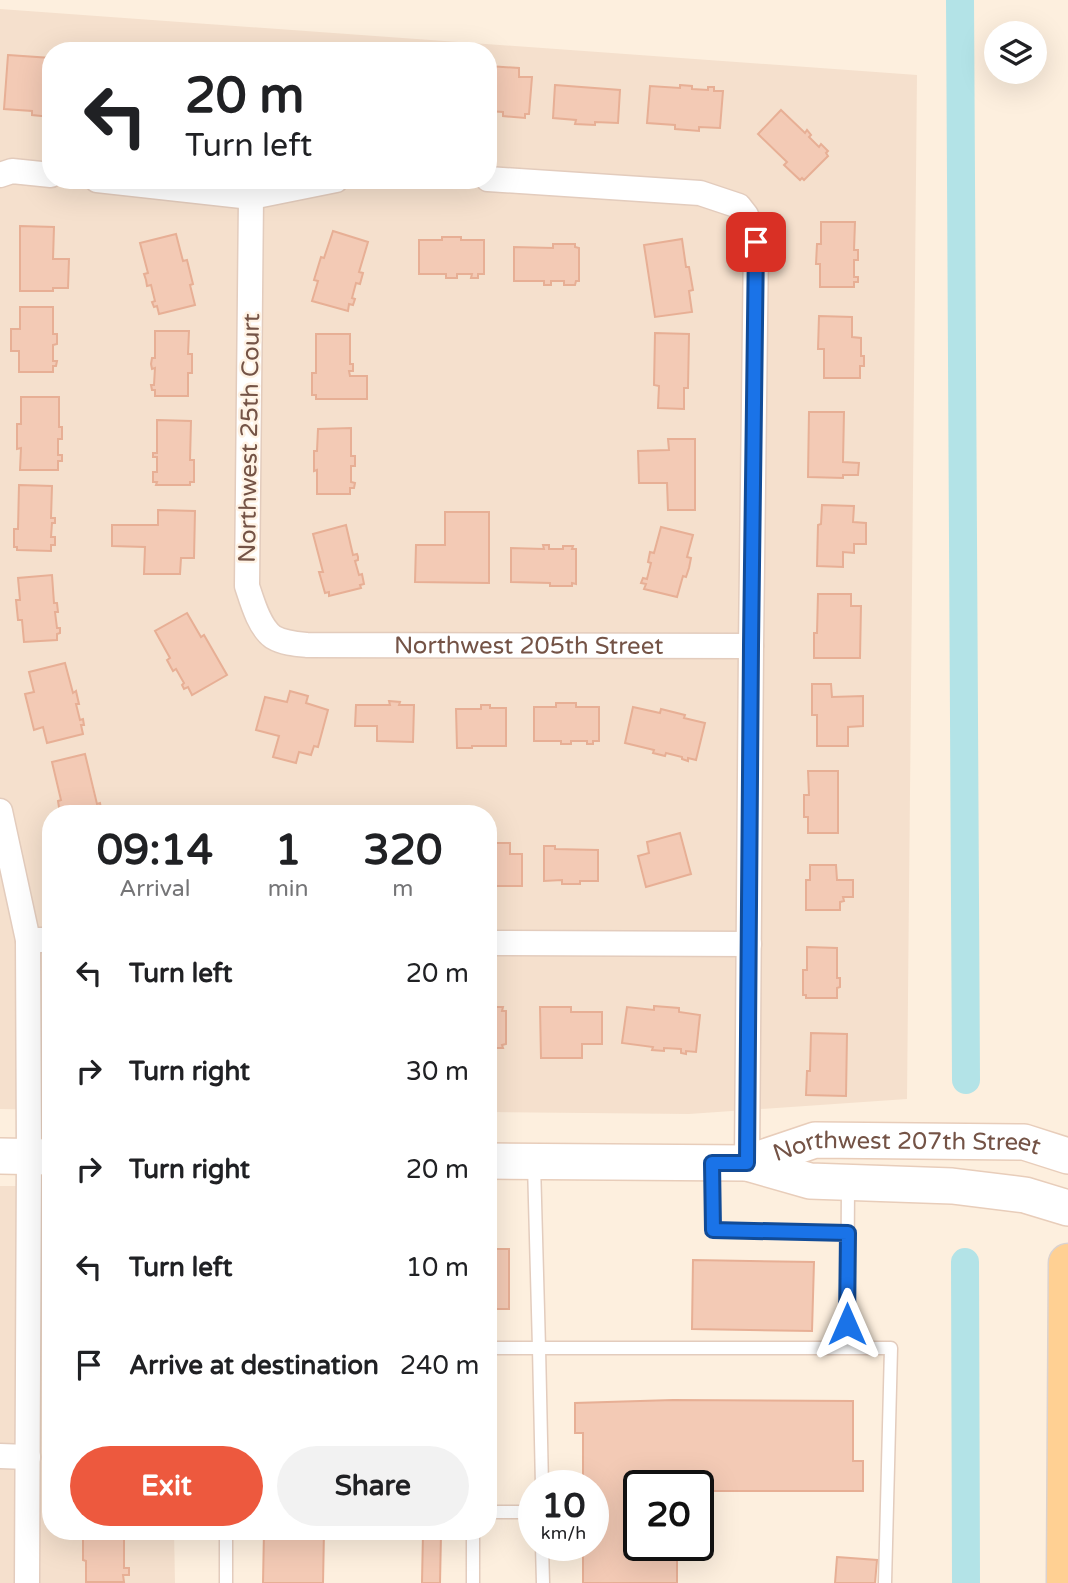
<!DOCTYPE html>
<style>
body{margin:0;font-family:"Varela Round",sans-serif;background:#f2f2f2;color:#202124;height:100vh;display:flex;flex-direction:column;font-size:26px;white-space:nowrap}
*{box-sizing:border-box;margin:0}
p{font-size:23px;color:#757577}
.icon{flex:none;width:38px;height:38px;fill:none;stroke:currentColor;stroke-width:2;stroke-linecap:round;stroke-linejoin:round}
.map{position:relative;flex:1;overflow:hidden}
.side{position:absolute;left:42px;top:805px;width:455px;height:735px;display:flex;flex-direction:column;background:#fff;border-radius:28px;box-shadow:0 7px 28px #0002}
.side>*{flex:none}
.banner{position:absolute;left:42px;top:42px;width:455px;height:147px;border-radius:28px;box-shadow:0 7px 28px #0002;background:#fff;color:#202124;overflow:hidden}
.controls{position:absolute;left:984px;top:21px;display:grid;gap:14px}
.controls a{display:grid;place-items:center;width:63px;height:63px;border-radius:50%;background:#fff;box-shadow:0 7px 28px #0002;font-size:35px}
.speed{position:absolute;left:518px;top:1470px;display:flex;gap:14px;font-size:35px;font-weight:700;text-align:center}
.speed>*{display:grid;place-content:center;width:91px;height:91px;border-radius:50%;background:#fff;box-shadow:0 7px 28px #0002;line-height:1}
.speed small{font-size:18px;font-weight:400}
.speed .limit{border:4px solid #111;border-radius:10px;background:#fff;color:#111}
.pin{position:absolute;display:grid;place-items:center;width:60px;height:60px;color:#fff;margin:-30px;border-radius:14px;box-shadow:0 4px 10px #0006}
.me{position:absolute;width:77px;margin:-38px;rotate:0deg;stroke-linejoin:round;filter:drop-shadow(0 0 5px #0008)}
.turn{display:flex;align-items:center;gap:24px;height:147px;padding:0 28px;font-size:32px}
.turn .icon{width:91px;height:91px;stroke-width:2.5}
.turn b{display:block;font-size:49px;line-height:60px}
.eta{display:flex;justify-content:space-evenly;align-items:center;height:119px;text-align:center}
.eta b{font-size:42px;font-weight:800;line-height:49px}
.action{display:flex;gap:14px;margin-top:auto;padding:14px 28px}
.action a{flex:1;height:80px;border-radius:42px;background:#ed593e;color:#fff;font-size:28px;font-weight:800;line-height:80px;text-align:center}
.action a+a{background:#f2f2f2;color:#202124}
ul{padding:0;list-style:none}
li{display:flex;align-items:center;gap:21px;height:98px;padding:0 28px}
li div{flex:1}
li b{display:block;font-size:26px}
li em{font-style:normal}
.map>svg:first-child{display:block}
.residential{fill:#f5e0cd;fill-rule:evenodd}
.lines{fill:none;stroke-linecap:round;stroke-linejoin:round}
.canal{stroke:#b3e3e7;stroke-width:28}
.building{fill:#f3cab5;stroke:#e7af95;stroke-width:2}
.lane-casing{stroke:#e3ccbd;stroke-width:15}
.street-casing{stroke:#e3ccbd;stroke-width:27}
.secondary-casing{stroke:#e8cdba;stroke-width:38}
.primary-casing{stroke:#dbd2cf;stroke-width:41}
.lane{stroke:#fff;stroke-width:12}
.street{stroke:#fff;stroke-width:24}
.secondary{stroke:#fff;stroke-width:35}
.primary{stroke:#ffd093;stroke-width:38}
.route-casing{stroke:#114b97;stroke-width:18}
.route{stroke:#1a73e8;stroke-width:12}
.labels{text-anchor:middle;stroke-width:5;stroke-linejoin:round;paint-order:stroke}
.street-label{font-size:24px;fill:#745346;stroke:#fff3e5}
</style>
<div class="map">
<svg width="1068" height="1583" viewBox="0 0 1068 1583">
<rect width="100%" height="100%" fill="#fdefde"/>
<!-- residential -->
<g class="residential">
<path d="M0,9l917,66 -10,1024 -218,15 -201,-2v-298h-437v296l-51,-1zM51,51h437v129h-437z"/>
<polygon points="0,1186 51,1186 51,1531 174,1531 175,1583 0,1583"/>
</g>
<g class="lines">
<!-- canal -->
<g class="canal">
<polyline points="960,0 966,1080"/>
<polyline points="965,1262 966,1583"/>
</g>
</g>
<!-- building -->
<g class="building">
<polygon points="313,48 348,50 348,51 313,51"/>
<polygon points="8,55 51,58 51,117 32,115 32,111 4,109"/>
<polygon points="489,66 519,68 519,77 532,77 529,114 525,114 525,118 503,116 503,112 488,111"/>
<polygon points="555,85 620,90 618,123 595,122 595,125 575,124 576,120 553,118"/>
<polygon points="680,85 692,86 692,89 708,90 708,87 714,87 714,91 723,91 720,128 699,127 699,131 675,129 675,125 647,123 650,86 680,88"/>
<polygon points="781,110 805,133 807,130 811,135 809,137 819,147 821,144 828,151 826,153 828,156 804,180 802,178 800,180 784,165 787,162 758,134"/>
<polygon points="821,222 855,222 854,250 858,250 858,260 854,260 854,277 858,277 858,282 854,282 854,287 820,287 820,264 816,264 817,244 821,244"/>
<polygon points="20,226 54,227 53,259 69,259 68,288 53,288 53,291 20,291"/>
<polygon points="333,231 368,242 359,272 363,273 360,284 356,283 352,298 355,299 353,305 349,304 348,311 312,301 318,281 314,280 321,257 324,258"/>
<polygon points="176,234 183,261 187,260 193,284 190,285 195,305 159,314 157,306 154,307 152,302 155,301 151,285 147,286 146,280 144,274 148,273 140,243"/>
<polygon points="442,237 461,237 461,240 484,240 484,274 478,274 478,278 471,278 472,274 457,274 457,278 446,278 446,274 419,274 419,240 442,240"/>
<polygon points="682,239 686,267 689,267 693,290 689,291 692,312 655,317 644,245"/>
<polygon points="553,244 575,244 575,247 579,248 579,281 576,281 575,285 564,285 564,281 551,281 551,285 544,285 544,281 514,281 514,247 553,248"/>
<polygon points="20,307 53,307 53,334 57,334 57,344 53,345 53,361 57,361 56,366 53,366 53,372 19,372 19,351 11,351 11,329 20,329"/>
<polygon points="819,316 852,317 852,337 861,338 861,356 864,356 864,366 860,366 860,378 824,378 824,349 818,349"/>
<polygon points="155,331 189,331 188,354 192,354 192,373 188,373 188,396 155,396 155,390 152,390 151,385 154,385 155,368 152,369 151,364 152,358 155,358"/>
<polygon points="655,333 689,334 688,388 684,388 684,409 658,408 659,386 654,385"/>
<polygon points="316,334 350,334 350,364 353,364 353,371 349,371 350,376 367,376 367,399 316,399 316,395 312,395 312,373 316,373"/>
<polygon points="21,397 59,397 59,427 62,427 62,439 58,439 58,455 62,455 62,461 58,461 58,470 20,470 21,448 17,449 17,424 21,424"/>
<polygon points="809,412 844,412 843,462 859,463 858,475 843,475 843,478 808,477"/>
<polygon points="157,420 191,421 190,460 194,460 194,482 190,482 190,485 156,485 157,482 153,482 153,472 157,472 157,457 153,457 153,453 157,453"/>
<polygon points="351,428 351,456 355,456 355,466 351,466 351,482 355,483 354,488 350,488 350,494 317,494 317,470 314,471 314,451 317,451 318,429"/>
<polygon points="668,439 695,439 695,510 668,510 667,483 639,483 638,451 669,450"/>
<polygon points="19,485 52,486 51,518 55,518 55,523 52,523 51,537 55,537 55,545 51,545 51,551 17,550 17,547 14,547 14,529 18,529"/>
<polygon points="822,505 854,506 853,522 866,523 866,544 854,544 854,553 843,552 843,567 817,566 818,525 821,524"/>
<polygon points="158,510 195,511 194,558 181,558 180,574 144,574 145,547 112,546 112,525 158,525"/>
<polygon points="445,512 489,512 489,583 415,582 416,545 445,545"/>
<polygon points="346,525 353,555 357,554 358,557 358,560 355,561 359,575 362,574 364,584 360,585 361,588 329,596 329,592 325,593 319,572 323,572 313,534"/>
<polygon points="661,527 693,535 687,557 691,558 689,568 686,577 683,576 677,597 644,589 646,584 641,583 643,578 647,579 651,563 648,562 650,552 654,553"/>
<polygon points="543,545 549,545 549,549 563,549 563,546 573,546 572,549 576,549 576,584 572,583 572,586 550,586 550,583 511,582 511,548 544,549"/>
<polygon points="52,575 54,603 57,603 58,612 55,612 57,628 60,628 60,633 57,634 57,640 24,642 22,620 18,620 16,600 20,600 18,578"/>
<polygon points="818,594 851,594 851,606 861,606 860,658 814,658 814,633 817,633"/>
<polygon points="187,613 201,637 204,635 227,675 192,695 188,687 184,689 182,685 184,683 176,669 173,671 167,660 170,658 155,631"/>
<polygon points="65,663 73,693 76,691 79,704 76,704 80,720 83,719 84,725 81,725 83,734 47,743 43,727 34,730 25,694 34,692 29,672"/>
<polygon points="812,684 831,684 832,697 863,696 863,726 848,727 848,746 817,746 817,715 812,715"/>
<polygon points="290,691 308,696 306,703 328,710 318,747 314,746 311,755 299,752 296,763 273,757 279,736 256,730 265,697 287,702"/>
<polygon points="389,701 400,702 399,705 414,705 413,742 377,741 377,726 355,726 356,705 390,705"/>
<polygon points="556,703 576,703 576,707 599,707 599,741 593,741 593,744 587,744 587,741 571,741 571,744 561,744 561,741 534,741 534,707 556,707"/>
<polygon points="481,705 490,705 490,708 506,708 506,746 472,746 472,748 457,748 456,709 481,709"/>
<polygon points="633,707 660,713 661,709 685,715 684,718 705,723 696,760 688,758 688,761 682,759 682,757 666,753 665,756 653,753 654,750 625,743"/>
<polygon points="85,754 97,804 100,803 102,813 60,814 58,801 61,800 52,762"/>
<polygon points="808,771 838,771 838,833 808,833 808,817 804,817 804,795 809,795"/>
<polygon points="680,833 691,874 646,887 638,856 649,853 647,842"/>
<polygon points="488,843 510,843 510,854 522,854 522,886 488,886"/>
<polygon points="544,846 555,846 555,849 598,850 598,881 580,881 580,884 562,884 562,880 544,881"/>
<polygon points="810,865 836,865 837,880 853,880 853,897 843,897 844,901 840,902 840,910 806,910 806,880 810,880"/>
<polygon points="807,947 837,948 837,978 840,978 840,987 837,988 837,998 806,998 806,995 803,995 803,970 807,970"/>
<polygon points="654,1006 679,1008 679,1012 700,1015 696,1052 686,1051 686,1054 681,1053 681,1049 664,1048 664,1051 652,1050 653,1047 622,1043 627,1007 654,1010"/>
<polygon points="488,1007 503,1007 502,1011 506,1011 506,1044 502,1045 503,1048 492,1048 492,1045 488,1044"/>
<polygon points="540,1007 571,1007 571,1012 602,1012 602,1044 582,1044 582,1058 541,1058"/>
<polygon points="811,1033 847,1034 846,1096 806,1095 807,1071 810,1071"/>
<rect x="488" y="1249" width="21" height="60"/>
<polygon points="693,1260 814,1262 812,1331 692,1329"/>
<polygon points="673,1400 853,1401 853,1461 863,1461 863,1491 698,1491 698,1486 639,1486 639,1545 677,1545 677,1583 583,1583 583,1545 593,1545 593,1486 583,1486 583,1433 575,1433 575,1403"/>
<polygon points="87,1531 124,1531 124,1568 129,1568 129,1575 123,1575 124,1582 86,1582 86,1561 83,1560 83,1538 86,1538"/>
<polygon points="264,1531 324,1531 323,1583 263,1583"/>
<polygon points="423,1533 441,1534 440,1583 422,1583"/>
<polygon points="837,1557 877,1560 875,1583 835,1583"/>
</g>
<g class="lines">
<!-- lane casing -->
<g class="lane-casing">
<g id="lane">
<polyline points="534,1164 539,1348 542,1486"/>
<polyline points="712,1166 713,1230 848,1233"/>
<polyline points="847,1346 848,1186"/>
<polyline points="488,1348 891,1348 885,1583"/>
<polyline points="488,1512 534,1512"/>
<polyline points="226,1531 226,1583"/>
<polyline points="473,1531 473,1583"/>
<polyline points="542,1545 543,1583"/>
</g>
</g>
<!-- street casing -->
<g class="street-casing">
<g id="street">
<polyline points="0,175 12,171 51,175"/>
<polyline points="488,179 700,193 739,206 746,215 756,242 751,646 747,1163"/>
<polyline points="97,180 251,197 336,180"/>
<path id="s1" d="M251,197l-4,389c5,15 12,41 26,51 10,6 23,7 34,8l444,1"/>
<polyline points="0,811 28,940 29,1156 27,1583"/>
<polyline points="28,940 51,940"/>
<polyline points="488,943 749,944"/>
<polyline points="0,1456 28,1457"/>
</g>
</g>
<!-- secondary casing -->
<g class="secondary-casing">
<g id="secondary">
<polyline points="0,1156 51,1157"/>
<polyline points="488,1161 747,1163 810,1181 952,1186 1025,1195 1068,1208"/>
<path id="s2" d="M747,1163l68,-23 209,2 44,14"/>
</g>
</g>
<!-- primary casing -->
<g class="primary-casing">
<polyline id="primary" points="1066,1583 1068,1263"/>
</g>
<!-- lane -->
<use href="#lane" class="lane"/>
<!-- street -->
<use href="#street" class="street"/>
<!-- secondary -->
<use href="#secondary" class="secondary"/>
<!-- primary -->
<use href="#primary" class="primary"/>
</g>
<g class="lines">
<!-- route casing -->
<g class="route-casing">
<polyline id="route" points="756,242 751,646 747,1163 712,1163 713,1230 848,1233 847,1324"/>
</g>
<!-- route -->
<use href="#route" class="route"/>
</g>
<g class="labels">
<!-- street labels -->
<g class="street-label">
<text transform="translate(249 438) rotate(-89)" y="8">Northwest 25th Court</text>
<text dy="8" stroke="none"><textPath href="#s1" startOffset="704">Northwest 205th Street</textPath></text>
<text dy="8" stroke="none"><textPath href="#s2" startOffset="163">Northwest 207th Street</textPath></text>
</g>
</g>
</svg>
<div class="controls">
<a><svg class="icon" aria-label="layers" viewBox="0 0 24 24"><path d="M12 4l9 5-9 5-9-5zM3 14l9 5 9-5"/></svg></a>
</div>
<div class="speed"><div>10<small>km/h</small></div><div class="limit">20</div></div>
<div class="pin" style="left:756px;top:242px;background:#d93025"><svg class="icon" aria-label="arrive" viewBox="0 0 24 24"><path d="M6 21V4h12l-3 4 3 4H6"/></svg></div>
<svg class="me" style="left:847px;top:1324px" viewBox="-20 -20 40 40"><path d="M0-17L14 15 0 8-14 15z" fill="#1a73e8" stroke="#fff" stroke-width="4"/></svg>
<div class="banner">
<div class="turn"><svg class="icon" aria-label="left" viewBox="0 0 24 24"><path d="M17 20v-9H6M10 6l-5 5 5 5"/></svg><div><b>20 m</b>Turn left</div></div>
</div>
<section class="side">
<div class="eta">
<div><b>09:14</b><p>Arrival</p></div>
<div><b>1</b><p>min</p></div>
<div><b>320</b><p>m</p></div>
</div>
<ul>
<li><svg class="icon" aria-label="left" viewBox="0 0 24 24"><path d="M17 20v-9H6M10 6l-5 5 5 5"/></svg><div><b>Turn left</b></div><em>20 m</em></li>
<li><svg class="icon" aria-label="right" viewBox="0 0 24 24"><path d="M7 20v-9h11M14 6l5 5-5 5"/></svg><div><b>Turn right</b></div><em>30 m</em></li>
<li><svg class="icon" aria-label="right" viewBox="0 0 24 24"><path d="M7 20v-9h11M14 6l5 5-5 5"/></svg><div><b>Turn right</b></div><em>20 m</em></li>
<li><svg class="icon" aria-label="left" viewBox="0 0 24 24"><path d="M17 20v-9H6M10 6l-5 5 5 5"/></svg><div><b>Turn left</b></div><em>10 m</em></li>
<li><svg class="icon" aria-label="arrive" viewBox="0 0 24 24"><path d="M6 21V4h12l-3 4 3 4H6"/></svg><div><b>Arrive at destination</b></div><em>240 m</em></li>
</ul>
<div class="action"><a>Exit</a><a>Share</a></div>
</section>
</div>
